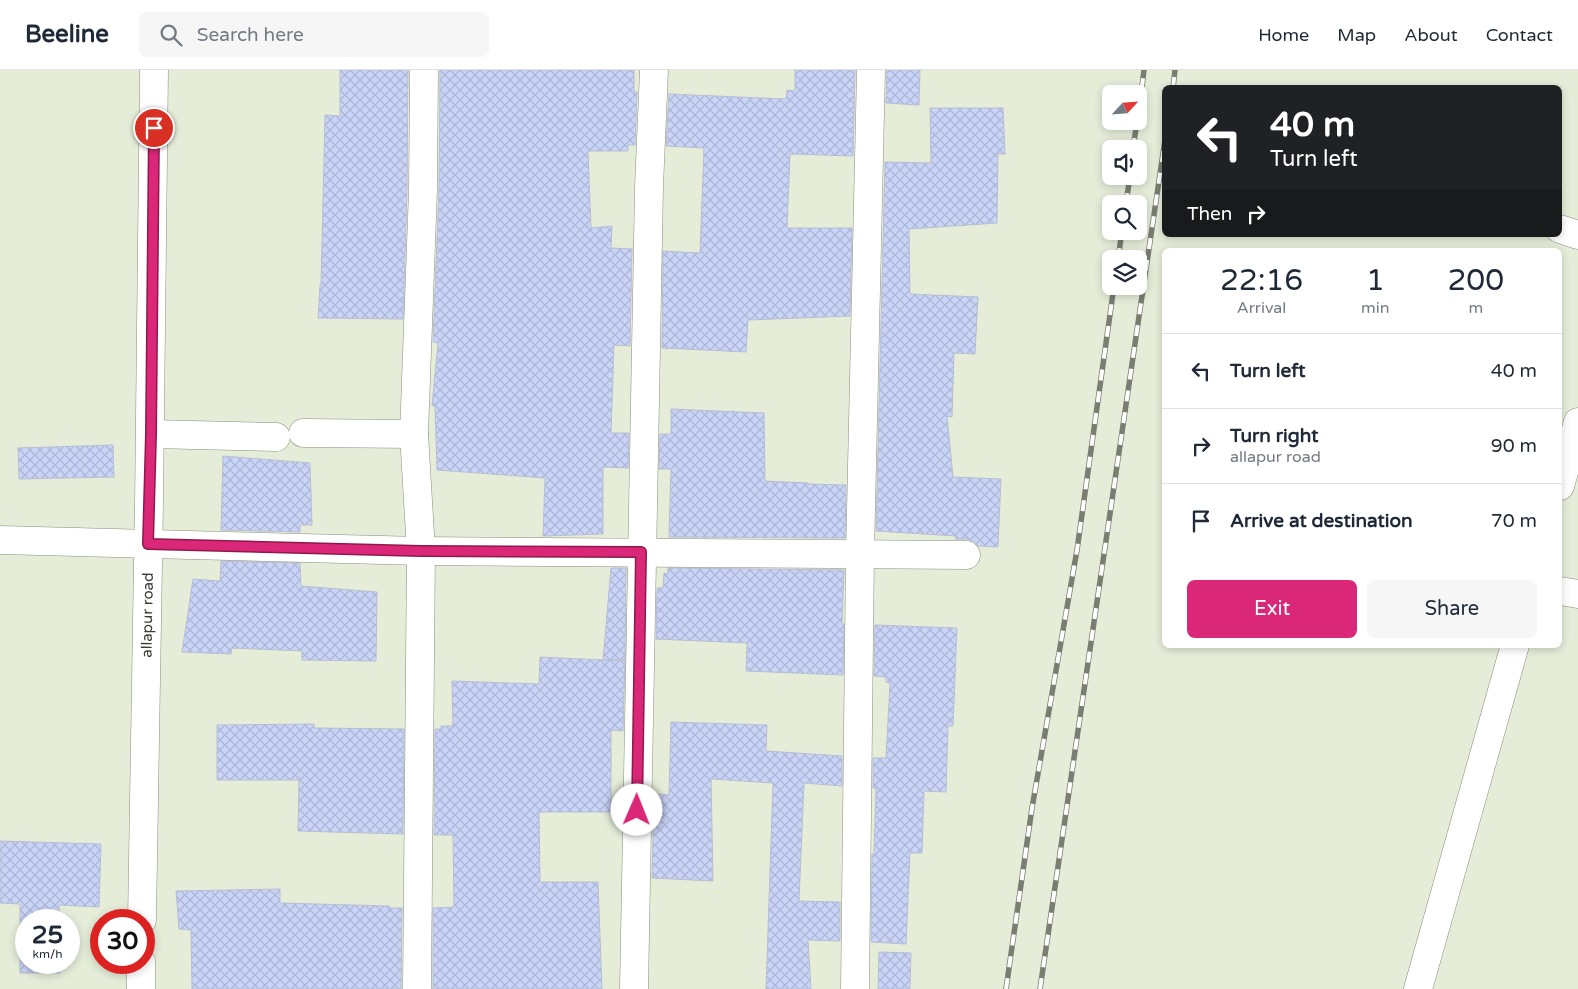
<!DOCTYPE html>
<style>
body{margin:0;font-family:"Varela Round",sans-serif;background:#f6f6f7;color:#1f2937;height:100vh;display:flex;flex-direction:column;font-size:19px;white-space:nowrap}
*{box-sizing:border-box;margin:0}
p{font-size:16px;color:#747a83}
.icon{flex:none;width:28px;height:28px;fill:none;stroke:currentColor;stroke-width:2;stroke-linecap:round;stroke-linejoin:round}
.map{position:relative;flex:1;overflow:hidden}
.side{position:absolute;left:1162px;top:178px;width:400px;height:400px;display:flex;flex-direction:column;background:#fff;border-radius:8px;box-shadow:0 2px 8px #0003}
.side>*{flex:none}
.top-card{position:absolute;left:1162px;top:15px;width:400px;height:152px;border-radius:8px;box-shadow:0 2px 8px #0003;background:#202124;color:#fff;overflow:hidden}
.needle{width:32px;rotate:64deg}
.controls{position:absolute;left:1102px;top:15px;display:grid;gap:10px}
.controls a{display:grid;place-items:center;width:45px;height:45px;border-radius:8px;background:#fff;box-shadow:0 2px 8px #0003;font-size:25px}
.speed{position:absolute;left:15px;top:839px;display:flex;gap:10px;font-size:25px;font-weight:700;text-align:center}
.speed>*{display:grid;place-content:center;width:65px;height:65px;border-radius:50%;background:#fff;box-shadow:0 2px 8px #0003;line-height:1}
.speed small{font-size:12px;font-weight:400}
.speed .limit{border:8px solid #d22;background:#fff;color:#111}
.pin{position:absolute;display:grid;place-items:center;width:42px;height:42px;color:#fff;margin:-21px;border:2px solid #fff;border-radius:50%;box-shadow:0 1px 5px #0007}
.me{position:absolute;width:55px;margin:-28px;rotate:1deg;stroke-linejoin:round;filter:drop-shadow(0 0 4px #0008)}
.turn{display:flex;align-items:center;gap:18px;height:105px;padding:0 25px;font-size:22px}
.turn .icon{width:65px;height:65px;stroke-width:2.5}
.turn b{display:block;font-size:35px;line-height:42px}
.then{display:flex;align-items:center;height:48px;padding:0 25px;background:#0003;gap:10px;font-size:19px}
.eta{display:flex;justify-content:space-evenly;align-items:center;height:85px;text-align:center}
.eta b{font-size:30px;font-weight:600;line-height:35px}
.cta{display:flex;gap:10px;margin-top:auto;padding:10px 25px}
.cta a{flex:1;height:58px;border-radius:8px;background:#db2777;color:#fff;font-size:20px;font-weight:600;line-height:58px;text-align:center}
.cta a+a{background:#f6f6f7;color:#1f2937}
ul{padding:0;list-style:none}
li{display:flex;align-items:center;gap:15px;height:75px;padding:0 25px;border-top:1px solid #e0e1e3}
li div{flex:1}
li b{display:block;font-size:19px}
li em{font-style:normal}
header{display:flex;align-items:center;gap:30px;box-sizing:border-box;height:70px;padding:0 25px;background:#fff;border-bottom:1px solid #e0e1e3}
header strong{font-size:24px}
nav{display:flex;gap:28px;margin-inline-start:auto;font-size:18px}
.search{width:350px;height:45px;background:#f6f6f7;display:flex;align-items:center;gap:12px;box-sizing:border-box;padding:0 18px;border-radius:8px;color:#747a83;font-size:19px}
.map>svg:first-child{display:block}
.building{fill:url(#building-cross-hatch);stroke:#b7bed1}
.lines{fill:none;stroke-linecap:round;stroke-linejoin:round}
.minor-casing{stroke:#888f7d;stroke-width:29}
.tertiary-casing{stroke:#888f7d;stroke-width:29}
.secondary-casing{stroke:#888f7d;stroke-width:29}
.minor{stroke:#fff;stroke-width:28}
.tertiary{stroke:#fff;stroke-width:28}
.secondary{stroke:#fff;stroke-width:28}
.rail-casing{stroke:#797e71;stroke-width:5.5}
.rail{stroke:#fff;stroke-width:4;stroke-dasharray:11;stroke-linecap:butt}
.route-casing{stroke:#8e194d;stroke-width:12}
.route{stroke:#db2777;stroke-width:9}
.labels{text-anchor:middle;stroke-width:4;stroke-linejoin:round;paint-order:stroke}
.street-label{font-size:15px;fill:#3a3d35;stroke:#fff}
</style>
<header>
<strong>Beeline</strong>
<div class="search"><svg class="icon" aria-label="search" viewBox="0 0 24 24"><circle cx="10" cy="10" r="6"/><path d="M15 15l6 6"/></svg>Search here</div>
<nav><a>Home</a><a>Map</a><a>About</a><a>Contact</a></nav>
</header>
<div class="map">
<svg width="1578" height="919" viewBox="0 0 1578 919">
<defs>
<pattern id="building-cross-hatch" width="8" height="8" patternUnits="userSpaceOnUse" patternTransform="scale(1.25)"><rect width="8" height="8" fill="#c9d4f8"/><path d="M0 0l8 8M0 8l8-8" fill="none" stroke="#adb7d5"/></pattern>
</defs>
<rect width="100%" height="100%" fill="#e5edd9"/>
<!-- building -->
<g class="building">
<polygon points="340,0 408,0 407,120 403,249 318,248 320,215 321,215 325,45 340,46"/>
<polygon points="440,0 634,0 634,22 637,22 635,75 628,75 628,81 588,81 591,158 612,156 611,178 632,179 630,276 614,275 611,363 629,363 628,398 603,397 603,464 543,466 545,408 437,400 435,336 432,336 438,273 433,272 439,120"/>
<polygon points="795,0 855,0 853,86 790,84 787,158 852,158 850,246 748,250 746,282 662,278 663,181 700,183 704,78 666,76 669,24 786,29 787,20 795,21"/>
<polygon points="887,0 920,0 919,35 886,33"/>
<polygon points="930,38 1003,38 1005,84 998,84 997,153 909,159 910,224 978,227 975,284 954,283 952,347 947,346 953,407 1001,409 998,477 979,476 973,471 966,469 955,469 956,466 876,461 885,92 931,93"/>
<polygon points="671,339 764,343 765,411 808,413 808,414 846,415 845,468 669,467 671,399 659,399 660,364 671,364"/>
<polygon points="113,375 114,407 19,409 18,378"/>
<polygon points="223,386 310,393 312,455 300,455 300,462 221,460"/>
<polygon points="221,491 300,493 301,516 377,522 376,591 302,590 302,581 232,578 231,584 182,582 193,509 220,511"/>
<polygon points="611,498 626,498 625,590 603,590"/>
<polygon points="668,498 844,500 842,554 844,554 843,605 746,601 747,573 656,569 657,518 663,518 664,503 668,504"/>
<polygon points="875,555 957,558 953,656 948,656 946,722 924,721 922,783 910,783 906,874 871,872 872,784 874,784 876,718 873,718 873,688 886,688 890,613 886,612 886,607 874,606"/>
<polygon points="540,587 625,591 623,661 611,660 611,742 539,742 540,812 598,812 602,919 433,919 433,838 454,837 453,765 434,765 435,659 441,659 441,656 453,656 452,611 539,614"/>
<polygon points="671,652 767,655 766,681 842,686 842,716 804,713 799,831 840,832 840,871 808,870 811,919 766,919 773,713 711,709 713,811 652,808 654,724 669,725"/>
<polygon points="314,654 314,658 404,659 403,764 298,761 299,710 217,710 217,655"/>
<polygon points="0,771 101,774 99,837 59,835 59,850 26,850 26,892 60,892 60,903 20,903 20,834 0,833"/>
<polygon points="280,819 280,833 389,836 390,838 402,838 401,919 192,919 191,860 179,859 176,821"/>
<polygon points="879,882 911,883 910,919 878,919"/>
</g>
<g class="lines">
<!-- minor casing -->
<g class="minor-casing">
<g id="minor">
<polyline points="1560,159 1578,165"/>
<polyline points="303,363 414,364"/>
<polyline points="151,364 276,367"/>
<polyline points="0,470 421,481 966,485"/>
<polyline points="1560,521 1578,524"/>
<polyline points="417,919 421,481 414,364 423,120 424,0"/>
<polyline points="634,919 649,117 654,0"/>
<polyline points="855,919 860,484 871,0"/>
</g>
</g>
<!-- tertiary casing -->
<g class="tertiary-casing">
<g id="tertiary">
<polyline points="1560,416 1578,352"/>
<polyline points="1418,919 1515,575"/>
</g>
</g>
<!-- secondary casing -->
<g class="secondary-casing">
<g id="secondary">
<path id="s1" d="M142,850c5,-283 10,-567 12,-850"/>
<polyline points="141,919 141,892"/>
</g>
</g>
<!-- minor -->
<use href="#minor" class="minor"/>
<!-- tertiary -->
<use href="#tertiary" class="tertiary"/>
<!-- secondary -->
<use href="#secondary" class="secondary"/>
<!-- rail casing -->
<g class="rail-casing">
<g id="rail">
<polyline points="1173,18 1175,0"/>
<polyline points="1139,41 1144,0"/>
<polyline points="1133,79 1137,51"/>
<polyline points="1126,134 1130,106"/>
<polyline points="1118,189 1122,161"/>
<polyline points="1006,919 1032,738 1077,480 1114,216"/>
<polyline points="1040,919 1165,70"/>
</g>
</g>
<!-- rail -->
<use href="#rail" class="rail"/>
</g>
<g class="lines">
<!-- route casing -->
<g class="route-casing">
<polyline id="route" points="154,58 151,364 148,474 421,481 641,482 637,740"/>
</g>
<!-- route -->
<use href="#route" class="route"/>
</g>
<g class="labels">
<!-- street labels -->
<g class="street-label">
<text dy="5" stroke="none"><textPath href="#s1" startOffset="305">allapur road</textPath></text>
</g>
</g>
</svg>
<div class="controls">
<a><svg class="needle" viewBox="-14 -14 28 28"><path d="M0-13l5 13h-10z" fill="#e53935"/><path d="M0 13l5-13h-10z" fill="#747a83"/></svg></a>
<a><svg class="icon" aria-label="sound" viewBox="0 0 24 24"><path d="M4 9h4l5-4v14l-5-4H4zM17 9q2 3 0 6"/></svg></a>
<a><svg class="icon" aria-label="search" viewBox="0 0 24 24"><circle cx="10" cy="10" r="6"/><path d="M15 15l6 6"/></svg></a>
<a><svg class="icon" aria-label="layers" viewBox="0 0 24 24"><path d="M12 4l9 5-9 5-9-5zM3 14l9 5 9-5"/></svg></a>
</div>
<div class="speed"><div>25<small>km/h</small></div><div class="limit">30</div></div>
<div class="pin" style="left:154px;top:58px;background:#d93025"><svg class="icon" aria-label="arrive" viewBox="0 0 24 24"><path d="M6 21V4h12l-3 4 3 4H6"/></svg></div>
<svg class="me" style="left:637px;top:740px" viewBox="-20 -20 40 40"><circle r="19" fill="#fff"/><path d="M0-13L10 11 0 6-10 11z" fill="#db2777"/></svg>
<div class="top-card">
<div class="turn"><svg class="icon" aria-label="left" viewBox="0 0 24 24"><path d="M17 20v-9H6M10 6l-5 5 5 5"/></svg><div><b>40 m</b>Turn left</div></div>
<div class="then">Then<svg class="icon" aria-label="right" viewBox="0 0 24 24"><path d="M7 20v-9h11M14 6l5 5-5 5"/></svg></div>
</div>
<section class="side">
<div class="eta">
<div><b>22:16</b><p>Arrival</p></div>
<div><b>1</b><p>min</p></div>
<div><b>200</b><p>m</p></div>
</div>
<ul>
<li><svg class="icon" aria-label="left" viewBox="0 0 24 24"><path d="M17 20v-9H6M10 6l-5 5 5 5"/></svg><div><b>Turn left</b></div><em>40 m</em></li>
<li><svg class="icon" aria-label="right" viewBox="0 0 24 24"><path d="M7 20v-9h11M14 6l5 5-5 5"/></svg><div><b>Turn right</b><p>allapur road</p></div><em>90 m</em></li>
<li><svg class="icon" aria-label="arrive" viewBox="0 0 24 24"><path d="M6 21V4h12l-3 4 3 4H6"/></svg><div><b>Arrive at destination</b></div><em>70 m</em></li>
</ul>
<div class="cta"><a>Exit</a><a>Share</a></div>
</section>
</div>
